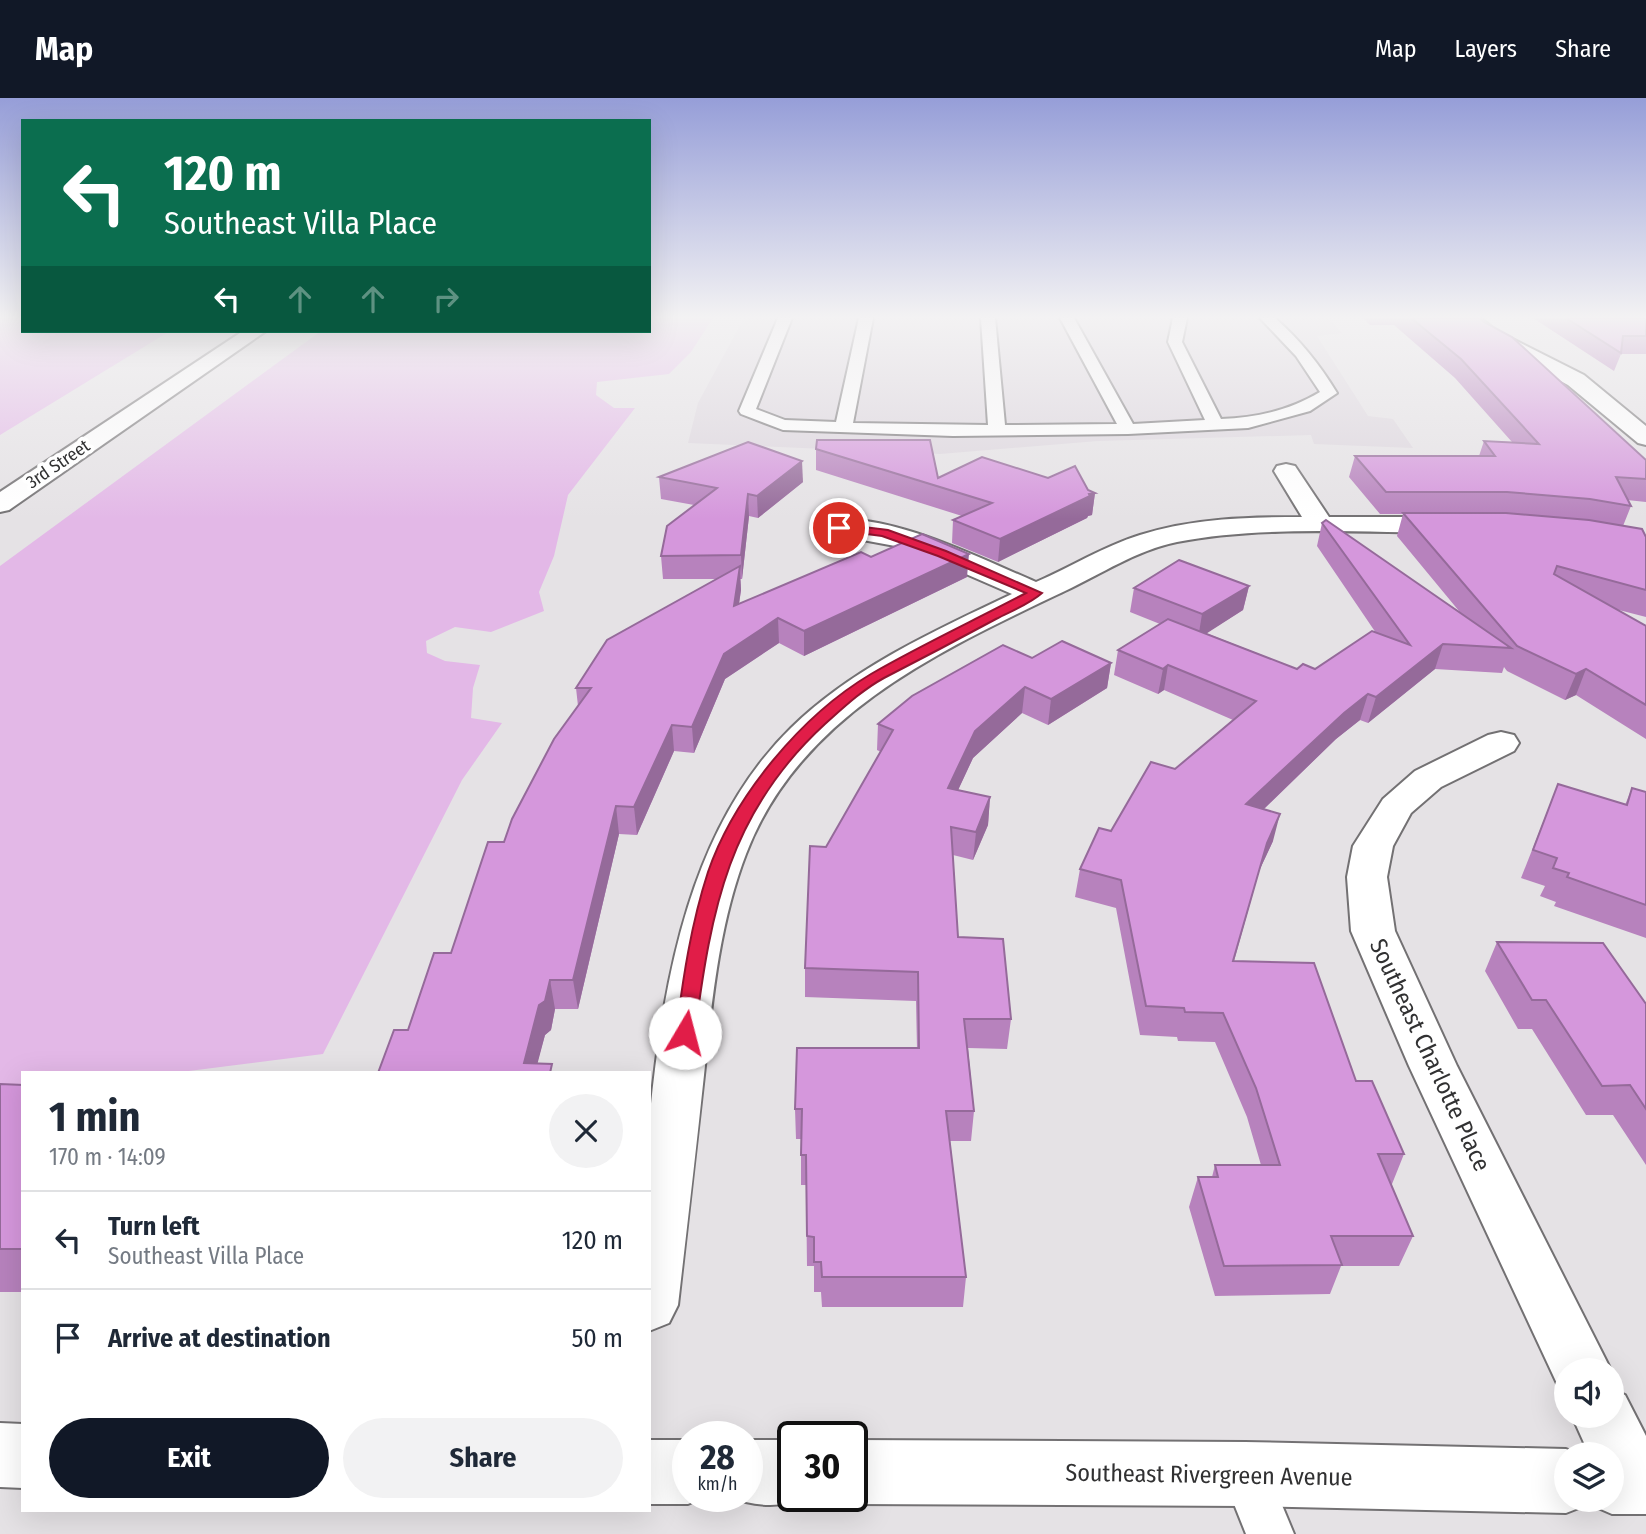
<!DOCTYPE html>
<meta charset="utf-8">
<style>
body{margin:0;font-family:"Fira Sans Condensed",sans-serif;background:#f2f2f3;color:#1f2937;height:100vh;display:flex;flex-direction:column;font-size:26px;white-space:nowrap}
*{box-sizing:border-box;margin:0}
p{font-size:23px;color:#747a83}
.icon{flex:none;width:38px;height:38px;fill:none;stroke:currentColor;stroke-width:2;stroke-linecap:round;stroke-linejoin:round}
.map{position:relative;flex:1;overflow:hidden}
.drawer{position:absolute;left:21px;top:973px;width:630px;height:441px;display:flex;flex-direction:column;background:#fff;border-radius:0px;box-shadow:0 7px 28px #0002}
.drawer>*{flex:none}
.guide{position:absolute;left:21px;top:21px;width:630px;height:214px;border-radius:0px;box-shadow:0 7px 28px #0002;background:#0b6e4f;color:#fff;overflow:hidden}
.buttons{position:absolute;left:1554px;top:1260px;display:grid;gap:14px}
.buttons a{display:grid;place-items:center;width:70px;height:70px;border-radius:50%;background:#fff;box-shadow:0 7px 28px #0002;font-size:35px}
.speed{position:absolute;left:672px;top:1323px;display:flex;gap:14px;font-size:35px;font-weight:700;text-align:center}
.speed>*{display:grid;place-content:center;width:91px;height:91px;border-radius:50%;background:#fff;box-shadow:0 7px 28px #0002;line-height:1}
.speed small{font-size:18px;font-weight:400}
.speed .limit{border:4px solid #111;border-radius:10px;background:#fff;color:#111}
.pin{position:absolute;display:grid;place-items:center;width:60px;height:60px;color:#fff;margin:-30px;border:4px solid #fff;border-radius:50%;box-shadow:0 2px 7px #0007}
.me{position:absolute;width:77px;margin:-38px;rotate:8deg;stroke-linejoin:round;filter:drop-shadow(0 0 5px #0008)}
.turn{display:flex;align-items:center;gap:24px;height:147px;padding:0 28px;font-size:32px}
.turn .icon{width:91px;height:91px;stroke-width:2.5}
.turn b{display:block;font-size:49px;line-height:60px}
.lanes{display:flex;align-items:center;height:66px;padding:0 28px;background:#0003;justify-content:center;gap:35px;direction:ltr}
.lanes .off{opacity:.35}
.round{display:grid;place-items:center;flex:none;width:74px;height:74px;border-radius:37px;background:#f2f2f3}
.head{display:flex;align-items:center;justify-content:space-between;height:119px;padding:0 28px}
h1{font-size:42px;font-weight:700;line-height:52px}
.button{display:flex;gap:14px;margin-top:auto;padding:14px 28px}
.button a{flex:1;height:80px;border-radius:42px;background:#111827;color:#fff;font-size:28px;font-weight:700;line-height:80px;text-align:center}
.button a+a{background:#f2f2f3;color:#1f2937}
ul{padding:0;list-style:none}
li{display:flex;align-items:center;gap:21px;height:98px;padding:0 28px;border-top:2px solid #e0e1e3}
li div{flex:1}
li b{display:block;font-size:26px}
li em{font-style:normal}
header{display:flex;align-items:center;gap:42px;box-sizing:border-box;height:98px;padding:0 35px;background:#111827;color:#fff}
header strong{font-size:33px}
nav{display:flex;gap:38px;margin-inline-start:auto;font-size:24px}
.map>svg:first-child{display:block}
.built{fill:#dcd5dd}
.green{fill:#e3b8e7}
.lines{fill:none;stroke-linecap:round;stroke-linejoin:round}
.service-casing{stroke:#737173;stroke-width:4}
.minor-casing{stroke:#737173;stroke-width:4}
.tertiary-casing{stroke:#737173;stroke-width:4}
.trunk-casing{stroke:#737173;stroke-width:4}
.service{fill:#fff;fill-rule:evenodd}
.minor{fill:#fff;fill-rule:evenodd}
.tertiary{fill:#fff;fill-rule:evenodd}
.trunk{fill:#fff;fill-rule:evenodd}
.wall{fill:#b782bd}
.shaded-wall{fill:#956a9a}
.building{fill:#d597dc;stroke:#956a9a;stroke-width:2}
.route{fill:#e11d48;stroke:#92132f;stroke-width:2}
.labels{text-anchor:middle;stroke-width:7;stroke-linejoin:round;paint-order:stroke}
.far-street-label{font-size:18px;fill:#313132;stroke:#fff}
.near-street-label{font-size:24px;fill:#313132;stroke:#fff}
</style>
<header>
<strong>Map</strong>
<nav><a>Map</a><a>Layers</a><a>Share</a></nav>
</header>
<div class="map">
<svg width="1646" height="1436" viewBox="0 0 1646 1436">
<rect width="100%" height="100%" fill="#e5e2e5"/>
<!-- built -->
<polygon class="built" points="744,220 1328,220 1342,235 1317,238 1368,318 1393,321 1413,350 1314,346 1311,337 1098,343 940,356 688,345 698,305"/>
<!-- green -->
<g class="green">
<polygon points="0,220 23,220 23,233 170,233 0,337"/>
<polygon points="649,220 713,220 691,254 669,276 597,284 596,297 614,310 635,310 568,397 554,458 539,494 544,513 491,534 455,529 426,543 427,555 445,563 480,567 473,590 471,620 502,625 462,682 323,956 173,975 23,975 23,993 0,996 0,468 321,233 538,236 541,233 649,233"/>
</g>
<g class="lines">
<!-- service casing -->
<g class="service-casing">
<g id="service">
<path d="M778,220h14l-36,91 29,11 51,2 23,-104h14l-20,105 135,2 -7,-107h14l10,107 112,-1 -57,-106h14l59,106 72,-4 -37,-78 5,-24h14l-5,24 39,77c36,-1 69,-9 99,-27l-24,-36 -36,-38h15c25,22 45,47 62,75l-27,18 -62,17 -120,6 -175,2 -170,-6 -42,-16 -2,-3z"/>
<polygon points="1245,1353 1262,1359 1294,1436 1246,1436 1222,1376 1228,1359"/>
</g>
</g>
<!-- minor casing -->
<g class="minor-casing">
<g id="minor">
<polygon points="1461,220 1481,220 1495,232 1584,277 1646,328 1646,347 1638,345 1568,287 1481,240"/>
<path d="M1286,366l9,2 34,51h124l10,2 4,6 -4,6 -10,2c-87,0 -192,-8 -276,9 -40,8 -76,32 -112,49 -126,60 -266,124 -319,263 -27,70 -34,147 -42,221 -8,76 -17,153 -26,230l-9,18 -20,8c0,-48 0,-96 0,-143 0,-25 -2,-50 1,-75 14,-135 40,-286 141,-385 61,-60 145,-98 221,-134l-106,-46 -76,-14 -4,-6 4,-6c54,-13 156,39 206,60 35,-15 68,-36 104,-47 53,-17 108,-18 162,-18l-28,-46 3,-5z"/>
<polygon points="1501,634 1514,637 1519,645 1514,653 1441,689 1411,715 1393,748 1387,779 1395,833 1457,968 1611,1272 1566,1272 1566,1295 1560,1292 1409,968 1351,833 1347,779 1353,748 1383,701 1415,673 1488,637"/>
<polygon points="1612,1291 1625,1297 1646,1338 1646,1412 1635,1416 1612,1407 1610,1402 1612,1356 1589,1356 1572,1318 1612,1318"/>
</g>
</g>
<!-- tertiary casing -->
<g class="tertiary-casing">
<g id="tertiary">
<polygon points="0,1325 23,1326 23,1390 0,1389"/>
<polygon points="649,1342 688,1342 688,1398 707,1398 688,1406 649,1406"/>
<path d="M747,1342h46v56h19c-27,12 -57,12 -84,0h19z"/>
<polygon points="852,1342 1245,1344 1566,1351 1579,1356 1566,1356 1566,1402 1612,1402 1612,1356 1601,1356 1612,1352 1646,1352 1646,1416 1612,1416 1589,1406 1566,1415 1245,1408 852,1406 833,1398 852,1398"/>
</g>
</g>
<!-- trunk casing -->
<g class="trunk-casing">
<polygon id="trunk" points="243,233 266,233 9,412 0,414 0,394"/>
</g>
<!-- service -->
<use href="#service" class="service"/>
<!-- minor -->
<use href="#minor" class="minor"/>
<!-- tertiary -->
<use href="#tertiary" class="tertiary"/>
<!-- trunk -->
<use href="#trunk" class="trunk"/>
</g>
<!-- wall -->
<g class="wall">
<polygon points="1363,220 1480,220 1646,362 1646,404 1627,402 1631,408 1623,428 1646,439 1646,519 1615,511 1646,528 1646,641 1576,597 1565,602 1507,573 1504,569 1502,575 1435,571 1368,625 1360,622 1336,641 1264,711 1273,743 1259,773 1234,863 1356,983 1404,1056 1392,1086 1390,1086 1413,1138 1399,1168 1341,1168 1330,1196 1215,1198 1189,1109 1198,1079 1212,1079 1215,1067 1261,1067 1247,1019 1215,944 1178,943 1177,939 1140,937 1116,810 1075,799 1080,771 1111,733 1175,671 1233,622 1164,592 1158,596 1114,577 1118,552 1160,526 1130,514 1134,490 1249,488 1243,512 1206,535 1297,571 1315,571 1376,535 1317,448 1322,425 1459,513 1397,438 1403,416 1380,416 1349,379 1355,358 1479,358 1484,343 1512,344 1455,280 1394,227 1370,227"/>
<polygon points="1533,220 1646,220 1646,256 1621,256 1614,273"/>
<polygon points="816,351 938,380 1088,392 1095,395 1092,417 1088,418 1087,420 998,464 952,445 953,422 962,418 816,372"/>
<polygon points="659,379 803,384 758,420 749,418 742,481 740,481 741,492 739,506 871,459 967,479 804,558 779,545 725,581 694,655 674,653 637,737 619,736 578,911 555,911 551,932 545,937 537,965 553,975 408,932 451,855 504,744 578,608 576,590 717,481 663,481 661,458 694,407 661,401"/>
<polygon points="1032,560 1111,565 1107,590 1048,627 1022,615 973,660 958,692 990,699 988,727 973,762 953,757 958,839 1011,921 1007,951 968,950 974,1013 971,1043 950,1043 966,1179 963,1209 822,1209 821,1194 814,1194 814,1168 807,1168 806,1087 801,1087 801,1041 796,1041 795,1011 917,950 916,903 805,899 805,870 826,749 881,654 877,652 878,626"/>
<polygon points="1558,686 1625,707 1632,690 1646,694 1646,840 1554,808 1556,804 1540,798 1545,788 1521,780"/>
<polygon points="1497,844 1646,906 1646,1067 1613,1017 1586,1017 1532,931 1518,931 1485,873"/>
<polygon points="0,986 23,987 23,1194 0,1194"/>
</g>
<!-- shaded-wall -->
<g class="shaded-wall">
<polygon points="802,363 803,384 758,420 757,398"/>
<polygon points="1095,395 1092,417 1088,418 1087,420 998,464 1000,441 1089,396"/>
<polygon points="748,396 749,418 742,481 741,457"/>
<polygon points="969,456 967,479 804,558 804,533"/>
<polygon points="740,468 741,492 735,532 734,508"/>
<polygon points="1249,488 1243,512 1198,541 1202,516"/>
<polygon points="778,520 779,545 725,581 694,655 692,629 724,556"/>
<polygon points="1443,546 1435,571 1368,625 1376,599"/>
<polygon points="1111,565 1107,590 1048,627 1051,601"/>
<polygon points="1168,567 1164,592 1158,596 1163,571"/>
<polygon points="1586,571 1576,597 1565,602 1576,576"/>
<polygon points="1025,589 1022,615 973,660 946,718 948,690 975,633"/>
<polygon points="1368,596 1360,622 1336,641 1240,734 1246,706 1344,615"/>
<polygon points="672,627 674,653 637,737 634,709"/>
<polygon points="990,699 988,727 973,762 976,734"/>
<polygon points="616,708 619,736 578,911 573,882"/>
<polygon points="1280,716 1273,743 1259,773 1226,891 1267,745"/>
<polygon points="550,882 555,911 551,932 545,937 535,975 524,965 539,907"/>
</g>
<!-- building -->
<g class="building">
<polygon points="1411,220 1480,220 1484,224 1512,239 1646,362 1646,381 1616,379 1631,408 1590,401 1507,394 1386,394 1355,358 1495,358 1484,343 1539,346 1461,261"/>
<polygon points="1566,220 1646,220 1646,238 1623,238 1621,255"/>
<polygon points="817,342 930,342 938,380 982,359 1048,380 1075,368 1088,392 1095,395 1089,396 1090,398 1000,441 953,422 992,405 816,351"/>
<polygon points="748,344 802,363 757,398 748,396 741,457 661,458 667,428 717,390 659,379"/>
<polygon points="1403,415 1506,415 1589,422 1642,431 1646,439 1646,492 1557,468 1554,476 1646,528 1646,607 1586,571 1576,576 1517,548"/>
<polygon points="1326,422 1511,550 1443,546 1376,599 1368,596 1344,615 1246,706 1280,716 1267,745 1233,863 1314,865 1356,983 1372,983 1404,1056 1378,1056 1413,1138 1331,1138 1342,1167 1224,1168 1198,1079 1218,1079 1215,1067 1280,1067 1256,990 1223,915 1185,914 1184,910 1146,908 1121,782 1080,771 1099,730 1111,733 1151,664 1175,671 1256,603 1168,567 1163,571 1118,552 1168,521 1297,571 1303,566 1315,571 1372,533 1410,547 1322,425"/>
<polygon points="922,436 969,456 804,533 778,520 724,556 692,629 672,627 634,709 616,708 573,882 550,882 545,903 539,907 524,965 552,966 550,975 378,975 394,932 408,932 434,855 451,855 488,744 504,744 512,721 554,641 591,590 576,590 607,542 740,468 734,508 861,454 871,459"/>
<polygon points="1179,462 1249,488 1202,516 1134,490"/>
<polygon points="1062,543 1111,565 1051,601 1025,589 975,633 948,690 990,699 976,734 951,729 958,839 1003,841 1011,921 964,921 974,1013 946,1013 966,1179 822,1179 821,1164 814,1164 814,1139 807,1138 806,1057 801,1057 802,1011 795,1011 797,950 919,950 918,874 805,870 810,748 826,749 893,632 878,626 912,598 1003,547 1032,560"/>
<polygon points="1558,686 1627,707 1632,690 1646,694 1646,807 1567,779 1569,775 1553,770 1557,760 1533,752"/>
<polygon points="1497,844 1603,845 1646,906 1646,1011 1630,987 1602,988 1546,902 1532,902"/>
<polygon points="0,986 23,987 23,1151 0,1151"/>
</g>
<!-- sky -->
<linearGradient id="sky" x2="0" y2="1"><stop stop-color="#969ed8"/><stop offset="0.52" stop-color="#f3f2f3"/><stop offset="1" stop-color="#f3f2f3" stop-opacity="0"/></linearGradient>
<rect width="1646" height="421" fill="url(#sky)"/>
<!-- route -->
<path class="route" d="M839,426l49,6 58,21 96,42c-12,11 -31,18 -46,26 -37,20 -75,40 -112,59 -22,12 -41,30 -59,46 -96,88 -114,185 -130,309l-3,5h-14l-2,-5c7,-55 15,-109 32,-161 26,-76 94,-157 163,-198 50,-29 104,-54 155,-81l-88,-37 -56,-20 -46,-6 -2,-2z"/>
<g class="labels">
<!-- far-street labels -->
<g class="far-street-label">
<text transform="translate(58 366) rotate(-34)" y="6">3rd Street</text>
</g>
<!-- near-street labels -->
<g class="near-street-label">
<text transform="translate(1430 957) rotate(65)" y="8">Southeast Charlotte Place</text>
<text transform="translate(1209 1377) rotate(1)" y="8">Southeast Rivergreen Avenue</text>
</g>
</g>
</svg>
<div class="buttons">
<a><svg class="icon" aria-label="sound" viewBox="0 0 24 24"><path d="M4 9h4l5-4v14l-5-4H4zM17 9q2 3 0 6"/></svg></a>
<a><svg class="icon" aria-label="layers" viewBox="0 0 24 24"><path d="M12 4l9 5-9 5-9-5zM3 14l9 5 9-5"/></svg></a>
</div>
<div class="speed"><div>28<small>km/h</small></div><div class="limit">30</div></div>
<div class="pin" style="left:839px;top:430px;background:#d93025"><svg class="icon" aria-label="arrive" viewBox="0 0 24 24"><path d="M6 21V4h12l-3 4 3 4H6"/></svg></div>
<svg class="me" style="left:685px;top:935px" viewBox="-20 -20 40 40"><circle r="19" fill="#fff"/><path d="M0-13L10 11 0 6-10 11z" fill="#e11d48"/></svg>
<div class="guide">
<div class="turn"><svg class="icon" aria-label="left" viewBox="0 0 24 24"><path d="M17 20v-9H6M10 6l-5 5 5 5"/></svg><div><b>120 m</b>Southeast Villa Place</div></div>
<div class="lanes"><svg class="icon" aria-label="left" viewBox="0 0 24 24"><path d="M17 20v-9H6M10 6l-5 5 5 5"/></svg><svg class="icon off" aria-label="ahead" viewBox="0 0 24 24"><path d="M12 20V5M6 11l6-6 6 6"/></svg><svg class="icon off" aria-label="ahead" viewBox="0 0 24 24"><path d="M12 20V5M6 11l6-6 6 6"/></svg><svg class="icon off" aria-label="right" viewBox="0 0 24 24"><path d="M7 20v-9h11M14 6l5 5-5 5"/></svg></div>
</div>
<section class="drawer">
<div class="head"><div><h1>1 min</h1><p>170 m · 14:09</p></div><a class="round"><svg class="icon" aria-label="close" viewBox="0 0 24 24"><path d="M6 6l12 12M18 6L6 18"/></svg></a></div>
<ul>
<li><svg class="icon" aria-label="left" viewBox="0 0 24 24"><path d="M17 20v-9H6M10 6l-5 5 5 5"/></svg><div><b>Turn left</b><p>Southeast Villa Place</p></div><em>120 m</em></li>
<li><svg class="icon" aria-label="arrive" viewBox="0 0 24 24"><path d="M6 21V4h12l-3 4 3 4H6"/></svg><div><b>Arrive at destination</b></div><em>50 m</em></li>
</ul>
<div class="button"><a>Exit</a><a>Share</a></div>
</section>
</div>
